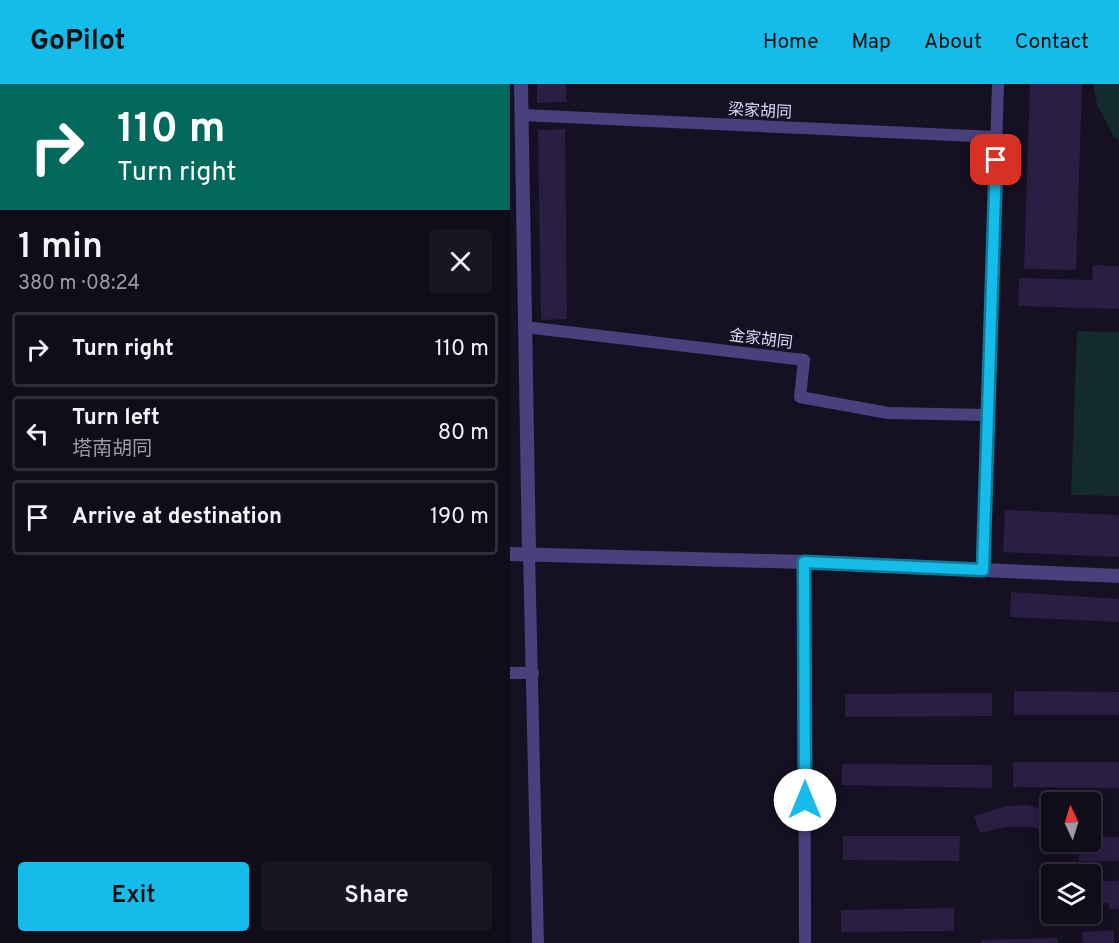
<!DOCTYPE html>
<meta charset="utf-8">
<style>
body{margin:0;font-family:Overpass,"Noto Sans SC",sans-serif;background:#191523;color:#f1f3f6;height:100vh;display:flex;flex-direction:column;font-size:22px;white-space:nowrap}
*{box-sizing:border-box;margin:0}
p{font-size:20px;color:#9c9ba2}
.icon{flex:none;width:33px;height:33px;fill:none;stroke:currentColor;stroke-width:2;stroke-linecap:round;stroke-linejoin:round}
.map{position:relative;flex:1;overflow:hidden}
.details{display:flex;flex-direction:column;background:#100c1a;width:510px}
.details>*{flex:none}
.guide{background:#00695c;color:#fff;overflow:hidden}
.needle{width:39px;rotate:356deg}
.fabs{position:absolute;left:531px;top:708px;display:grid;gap:12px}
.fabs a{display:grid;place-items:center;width:60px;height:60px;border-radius:6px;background:#100c1a;box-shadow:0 3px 15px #0003,0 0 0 2px #302c39;font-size:30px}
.pin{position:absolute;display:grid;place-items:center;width:51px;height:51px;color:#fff;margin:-26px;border-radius:12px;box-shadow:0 3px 9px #0006}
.me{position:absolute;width:66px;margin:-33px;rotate:0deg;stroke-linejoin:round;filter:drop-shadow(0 0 4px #0008)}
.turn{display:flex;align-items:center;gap:21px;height:126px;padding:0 18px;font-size:27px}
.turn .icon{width:78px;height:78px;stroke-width:2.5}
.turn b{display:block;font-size:42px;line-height:51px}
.round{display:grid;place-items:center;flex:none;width:63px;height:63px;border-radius:6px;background:#191523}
.headline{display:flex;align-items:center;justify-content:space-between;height:102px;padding:0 18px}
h1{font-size:36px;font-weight:600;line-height:45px}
.button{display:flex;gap:12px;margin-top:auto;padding:12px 18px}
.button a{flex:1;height:69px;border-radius:6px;background:#15bbe9;color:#111;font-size:24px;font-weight:600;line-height:69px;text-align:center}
.button a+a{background:#191523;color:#f1f3f6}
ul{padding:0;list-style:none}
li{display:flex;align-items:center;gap:18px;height:75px;margin:0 12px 9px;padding:0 6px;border:3px solid #302c39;border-radius:6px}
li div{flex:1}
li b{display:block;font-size:22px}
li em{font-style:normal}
header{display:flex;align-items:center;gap:36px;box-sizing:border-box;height:84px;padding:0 30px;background:#15bbe9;color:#111}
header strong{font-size:28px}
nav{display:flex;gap:33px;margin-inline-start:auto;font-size:21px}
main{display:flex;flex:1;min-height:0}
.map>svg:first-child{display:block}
.green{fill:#142b2d}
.building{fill:#2a1e43}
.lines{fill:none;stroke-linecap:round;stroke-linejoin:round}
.minor{stroke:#49407e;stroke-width:12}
.tertiary{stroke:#49407e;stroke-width:14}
.route-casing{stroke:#0e7a97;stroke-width:15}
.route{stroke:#15bbe9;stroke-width:10}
.labels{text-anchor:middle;stroke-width:4.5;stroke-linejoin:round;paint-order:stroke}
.street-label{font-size:16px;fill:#dfd6fb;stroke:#161023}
</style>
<header>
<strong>GoPilot</strong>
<nav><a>Home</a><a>Map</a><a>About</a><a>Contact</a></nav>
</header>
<main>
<section class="details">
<div class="guide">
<div class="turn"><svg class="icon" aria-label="right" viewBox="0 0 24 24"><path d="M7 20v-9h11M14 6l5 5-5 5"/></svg><div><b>110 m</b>Turn right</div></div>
</div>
<div class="headline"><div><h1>1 min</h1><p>380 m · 08:24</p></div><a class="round"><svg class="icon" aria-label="close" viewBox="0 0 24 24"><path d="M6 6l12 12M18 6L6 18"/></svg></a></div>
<ul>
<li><svg class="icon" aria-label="right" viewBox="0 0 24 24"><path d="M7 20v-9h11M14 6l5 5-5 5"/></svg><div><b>Turn right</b></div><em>110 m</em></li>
<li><svg class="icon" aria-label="left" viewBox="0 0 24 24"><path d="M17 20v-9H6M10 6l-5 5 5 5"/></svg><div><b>Turn left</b><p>塔南胡同</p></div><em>80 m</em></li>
<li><svg class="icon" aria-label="arrive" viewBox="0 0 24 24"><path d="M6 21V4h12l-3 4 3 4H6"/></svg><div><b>Arrive at destination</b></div><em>190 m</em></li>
</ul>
<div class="button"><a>Exit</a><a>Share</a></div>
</section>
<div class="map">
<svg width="609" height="859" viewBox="0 0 609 859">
<rect width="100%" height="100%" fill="#161023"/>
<!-- green -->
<g class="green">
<polygon points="583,0 609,0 609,56 604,53 587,20"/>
<polygon points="567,247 609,248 609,412 561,411"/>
</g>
<!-- building -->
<g class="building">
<polygon points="27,0 56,0 57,18 27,19"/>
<polygon points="520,0 572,0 566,186 514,185"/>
<polygon points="55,45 57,235 31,236 28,46"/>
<polygon points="583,181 609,182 609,225 508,222 509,194 582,196"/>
<polygon points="495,426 609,431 609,473 493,468"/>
<polygon points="501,508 609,515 609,538 500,533"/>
<polygon points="504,607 609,608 609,631 504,631"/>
<polygon points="482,609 482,632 335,633 335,610"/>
<polygon points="503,678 609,678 609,704 503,703"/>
<polygon points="332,680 482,681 482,704 332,701"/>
<polygon points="517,721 542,728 542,749 524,743 496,743 470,749 464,732 496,722"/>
<polygon points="333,752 450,752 449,777 333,776"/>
<polygon points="580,753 609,753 609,777 569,777 569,758 580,758"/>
<polygon points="580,797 609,797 609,825 599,825 599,819 580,820"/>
<polygon points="444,824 444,847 331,848 331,826"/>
<polygon points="604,846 604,859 573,859 572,848"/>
<polygon points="548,854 548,859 471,859 471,856"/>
</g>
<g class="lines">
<!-- minor -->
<g class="minor">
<polyline points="12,31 486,53"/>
<polyline points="15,243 294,276 290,313 378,329 478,331"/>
<polyline points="19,470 28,859"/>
<polyline points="294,478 295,859"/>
<polyline points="473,486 488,0"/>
<polyline points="0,589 23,589"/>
</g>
<!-- tertiary -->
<g class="tertiary">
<polyline points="11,0 19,470"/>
<polyline points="0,470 294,478 609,492"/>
</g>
</g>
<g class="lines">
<!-- route casing -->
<g class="route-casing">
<polyline id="route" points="295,716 294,478 473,486 486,76"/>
</g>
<!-- route -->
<use href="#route" class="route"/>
</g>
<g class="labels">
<!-- street labels -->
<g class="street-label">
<text transform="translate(250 26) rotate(3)" y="6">梁家胡同</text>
<text transform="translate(251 254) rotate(7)" y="6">金家胡同</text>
</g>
</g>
</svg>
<div class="fabs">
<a><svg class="needle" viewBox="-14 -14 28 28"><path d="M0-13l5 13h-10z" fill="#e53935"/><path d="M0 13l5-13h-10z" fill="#9c9ba2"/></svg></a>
<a><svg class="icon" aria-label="layers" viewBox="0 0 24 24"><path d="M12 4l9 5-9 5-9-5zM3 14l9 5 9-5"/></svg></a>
</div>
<div class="pin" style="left:486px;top:76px;background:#d93025"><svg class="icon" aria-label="arrive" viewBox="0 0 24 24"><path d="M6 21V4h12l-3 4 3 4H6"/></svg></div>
<svg class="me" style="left:295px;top:716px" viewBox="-20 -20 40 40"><circle r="19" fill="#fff"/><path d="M0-13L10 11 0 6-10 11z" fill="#15bbe9"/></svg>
</div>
</main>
